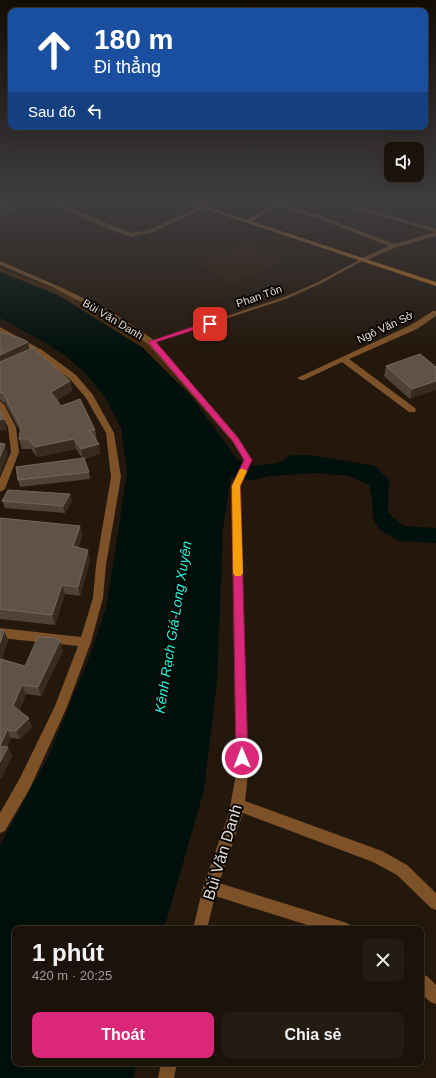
<!DOCTYPE html>
<html lang="vi">
<meta charset="utf-8">
<style>
body{margin:0;font-family:Helvetica,sans-serif;background:#241b12;color:#f1f3f6;height:100vh;display:flex;flex-direction:column;font-size:15px;white-space:nowrap}
*{box-sizing:border-box;margin:0}
p{font-size:13px;color:#a09e9c}
.icon{flex:none;width:22px;height:22px;fill:none;stroke:currentColor;stroke-width:2;stroke-linecap:round;stroke-linejoin:round}
.map{position:relative;flex:1;overflow:hidden}
.drawer{position:absolute;left:12px;top:926px;width:412px;height:140px;display:flex;flex-direction:column;background:#1b1209;border-radius:8px;box-shadow:0 4px 16px #0002,0 0 0 1px #39322a}
.drawer>*{flex:none}
.top-card{position:absolute;left:8px;top:8px;width:420px;height:122px;border-radius:8px;box-shadow:0 4px 16px #0002,0 0 0 1px #39322a;background:#1a4fa0;color:#fff;overflow:hidden}
.buttons{position:absolute;left:384px;top:142px;display:grid;gap:8px}
.buttons a{display:grid;place-items:center;width:40px;height:40px;border-radius:8px;background:#1b1209;box-shadow:0 4px 16px #0002,0 0 0 1px #39322a;font-size:20px}
.pin{position:absolute;display:grid;place-items:center;width:34px;height:34px;color:#fff;margin:-17px;border-radius:8px;box-shadow:0 2px 6px #0006}
.me{position:absolute;width:44px;margin:-22px;rotate:359deg;stroke-linejoin:round;filter:drop-shadow(0 0 3px #0008)}
.turn{display:flex;align-items:center;gap:14px;height:84px;padding:0 20px;font-size:18px}
.turn .icon{width:52px;height:52px;stroke-width:2.5}
.turn b{display:block;font-size:28px;line-height:34px}
.then{display:flex;align-items:center;height:38px;padding:0 20px;background:#0003;gap:8px;font-size:15px}
.round{display:grid;place-items:center;flex:none;width:42px;height:42px;border-radius:8px;background:#241b12}
.head{display:flex;align-items:center;justify-content:space-between;height:68px;padding:0 20px}
h1{font-size:24px;font-weight:700;line-height:30px}
.cta{display:flex;gap:8px;margin-top:auto;padding:8px 20px}
.cta a{flex:1;height:46px;border-radius:8px;background:#db2777;color:#fff;font-size:16px;font-weight:700;line-height:46px;text-align:center}
.cta a+a{background:#241b12;color:#f1f3f6}
.map>svg:first-child{display:block}
.built{fill:#2f1d0d}
.green{fill:#42270c}
.water{fill:#01100d}
.lines{fill:none;stroke-linecap:round;stroke-linejoin:round}
.service{fill:#7e5228;fill-rule:evenodd}
.minor{fill:#7e5228;fill-rule:evenodd}
.tertiary{fill:#7e5228;fill-rule:evenodd}
.secondary{fill:#b77026;fill-rule:evenodd}
.wall{fill:#4f4236}
.shaded-wall{fill:#372a1e}
.building{fill:#5f5247;stroke:#74685d}
.route{fill:#db2777;stroke:#8e194d}
.slow{fill:#f59e0b}
.labels{text-anchor:middle;stroke-width:4;stroke-linejoin:round;paint-order:stroke}
.far-street-label{font-size:11px;fill:#e4dbd3;stroke:#090502}
.water-label{font-size:14px;font-style:italic;fill:#21f7e1;stroke:#090502}
.near-street-label{font-size:16px;fill:#e4dbd3;stroke:#090502}
</style>
<div class="map">
<svg width="436" height="1078" viewBox="0 0 436 1078">
<rect width="100%" height="100%" fill="#24180c"/>
<!-- built -->
<polygon class="built" points="248,241 282,262 230,285 199,262"/>
<!-- green -->
<polygon class="green" points="0,268 62,292 148,344 190,395 143,348 58,295 0,272"/>
<!-- water -->
<polygon class="water" points="0,272 58,295 143,348 190,395 238,460 255,466 278,463 291,455 311,455 375,466 389,480 388,513 404,526 436,528 436,543 399,541 380,530 373,519 372,497 369,485 349,476 318,473 270,476 252,480 231,477 223,529 217,681 204,790 164,929 15,929 15,1063 137,1063 133,1078 0,1078 0,845 49,755 92,650 107,604 127,473 121,428 105,397 85,373 66,356 44,342 0,318"/>
<g class="lines">
<!-- service -->
<polygon class="service" points="361,259 364,260 320,284 286,299 152,343 151,343 149,342 284,297 318,282"/>
<!-- minor -->
<g class="minor">
<polygon points="45,201 52,201 131,233 149,230 201,206 206,207 153,232 131,237 104,227"/>
<polygon points="277,201 283,201 280,204 321,216 395,244 435,232 330,201 337,201 436,229 436,236 397,247 362,262 359,260 360,259 389,246 317,218 276,206 251,222 247,222 247,220"/>
<polygon points="0,261 58,286 109,310 154,340 238,437 252,460 241,486 248,774 245,801 382,851 407,865 436,893 436,910 431,908 397,875 373,862 243,813 219,883 344,922 349,924 351,929 320,929 215,896 207,929 193,929 203,887 229,813 236,774 231,486 244,460 232,441 148,344 103,314 54,288 0,265"/>
<polygon points="433,311 436,311 436,316 417,329 349,359 415,408 416,410 415,412 409,412 342,362 304,380 301,380 297,378 411,325"/>
<polygon points="0,327 42,350 76,375 93,395 114,433 121,477 106,565 103,598 91,642 67,707 30,788 5,831 0,833 0,813 20,778 55,706 78,646 0,638 0,628 81,637 93,598 96,565 111,477 106,433 86,398 70,379 36,354 0,332"/>
<polygon points="421,974 427,976 436,985 436,1004 430,1002 421,993"/>
<polygon points="161,1063 177,1063 174,1078 158,1078"/>
</g>
<!-- tertiary -->
<polygon class="tertiary" points="0,401 4,404 16,427 19,452 5,489 0,492 0,478 11,452 8,427 0,412"/>
<!-- secondary -->
<polygon class="secondary" points="182,201 189,201 436,282 436,286"/>
</g>
<!-- wall -->
<g class="wall">
<polygon points="0,332 28,342 29,350 35,347 36,351 70,381 72,391 57,400 61,406 95,430 97,440 96,440 99,444 100,454 84,459 89,472 90,479 20,487 18,480 82,458 76,449 37,457 31,449 22,449 19,439 20,431 5,403 0,400"/>
<polygon points="386,366 436,367 410,399 384,376"/>
<polygon points="2,501 72,501 65,513 5,508"/>
<polygon points="0,518 80,526 82,536 78,548 90,560 80,596 65,594 55,625 0,619"/>
<polygon points="0,630 4,631 8,640 2,659 25,666 63,651 41,696 26,694 19,711 32,727 20,739 11,738 7,747 12,756 1,778 0,777"/>
</g>
<!-- shaded-wall -->
<g class="shaded-wall">
<polygon points="12,201 30,201 0,218 0,208"/>
<polygon points="28,342 30,352 0,366 0,355"/>
<polygon points="70,381 72,391 53,402 51,392"/>
<polygon points="436,381 436,390 410,399 412,389"/>
<polygon points="4,419 7,430 0,431 0,420"/>
<polygon points="74,439 76,449 37,457 35,447"/>
<polygon points="5,444 8,454 7,457 0,475 0,457"/>
<polygon points="99,444 100,454 83,459 81,449"/>
<polygon points="70,494 72,501 65,513 63,506"/>
<polygon points="80,526 82,536 75,556 73,546"/>
<polygon points="88,550 90,560 80,596 78,587"/>
<polygon points="62,585 65,594 55,625 52,615"/>
<polygon points="4,631 8,640 0,667 0,643"/>
<polygon points="60,641 63,651 41,696 38,687"/>
<polygon points="22,685 26,694 17,715 13,706"/>
<polygon points="29,718 32,727 20,739 16,731"/>
<polygon points="7,730 11,738 6,750 8,747 12,756 1,778 0,776 0,746"/>
</g>
<!-- building -->
<g class="building">
<polygon points="0,201 12,201 0,208"/>
<polygon points="0,332 22,339 28,342 0,355"/>
<polygon points="35,347 34,349 70,381 51,392 61,406 80,399 95,430 89,430 99,444 81,449 74,439 35,447 28,439 19,439 21,427 3,393 0,392 0,362"/>
<polygon points="420,354 436,367 436,381 412,389 386,366"/>
<polygon points="0,411 4,419 0,420"/>
<polygon points="0,443 5,444 4,447 0,457"/>
<polygon points="84,458 89,472 18,480 16,467"/>
<polygon points="8,490 70,494 63,506 2,501"/>
<polygon points="0,518 80,526 73,546 88,550 78,587 62,585 52,615 0,609"/>
<polygon points="0,630 4,631 0,643"/>
<polygon points="38,637 55,638 60,641 38,687 22,685 13,706 29,718 16,731 7,730 0,746 8,747 0,762 0,659 25,666"/>
</g>
<!-- sky -->
<linearGradient id="sky" x2="0" y2="1"><stop stop-color="#140d07"/><stop offset="0.57" stop-color="#3f3d40"/><stop offset="1" stop-color="#3f3d40" stop-opacity="0"/></linearGradient>
<rect width="436" height="351" fill="url(#sky)"/>
<!-- route -->
<polygon class="route" points="207,322 213,324 156,342 238,438 252,460 240,486 248,758 246,762 242,764 238,762 236,758 232,486 244,460 233,441 148,342"/>
<!-- slow -->
<polygon class="slow" points="240,469 243,469 247,471 240,486 243,573 241,576 235,576 233,573 232,486"/>
<g class="labels">
<!-- far-street labels -->
<g class="far-street-label">
<text transform="translate(259 296) rotate(-19)" y="4">Phan Tôn</text>
<text transform="translate(113 319) rotate(31)" y="4">Bùi Văn Danh</text>
<text transform="translate(385 327) rotate(-25)" y="4">Ngô Văn Sở</text>
</g>
<!-- water labels -->
<g class="water-label">
<text transform="translate(173 627) rotate(-81)" y="5">Kênh Rạch Giá-Long Xuyên</text>
</g>
<!-- near-street labels -->
<g class="near-street-label">
<text transform="translate(222 852) rotate(-73)" y="6">Bùi Văn Danh</text>
</g>
</g>
</svg>
<div class="buttons">
<a><svg class="icon" aria-label="sound" viewBox="0 0 24 24"><path d="M4 9h4l5-4v14l-5-4H4zM17 9q2 3 0 6"/></svg></a>
</div>
<div class="pin" style="left:210px;top:324px;background:#d93025"><svg class="icon" aria-label="arrive" viewBox="0 0 24 24"><path d="M6 21V4h12l-3 4 3 4H6"/></svg></div>
<svg class="me" style="left:242px;top:758px" viewBox="-20 -20 40 40"><circle r="17" fill="#db2777" stroke="#fff" stroke-width="3"/><path d="M0-11L8 9 0 5-8 9z" fill="#fff"/></svg>
<div class="top-card">
<div class="turn"><svg class="icon" aria-label="ahead" viewBox="0 0 24 24"><path d="M12 20V5M6 11l6-6 6 6"/></svg><div><b>180 m</b>Đi thẳng</div></div>
<div class="then">Sau đó<svg class="icon" aria-label="left" viewBox="0 0 24 24"><path d="M17 20v-9H6M10 6l-5 5 5 5"/></svg></div>
</div>
<section class="drawer">
<div class="head"><div><h1>1 phút</h1><p>420 m · 20:25</p></div><a class="round"><svg class="icon" aria-label="close" viewBox="0 0 24 24"><path d="M6 6l12 12M18 6L6 18"/></svg></a></div>
<div class="cta"><a>Thoát</a><a>Chia sẻ</a></div>
</section>
</div>
